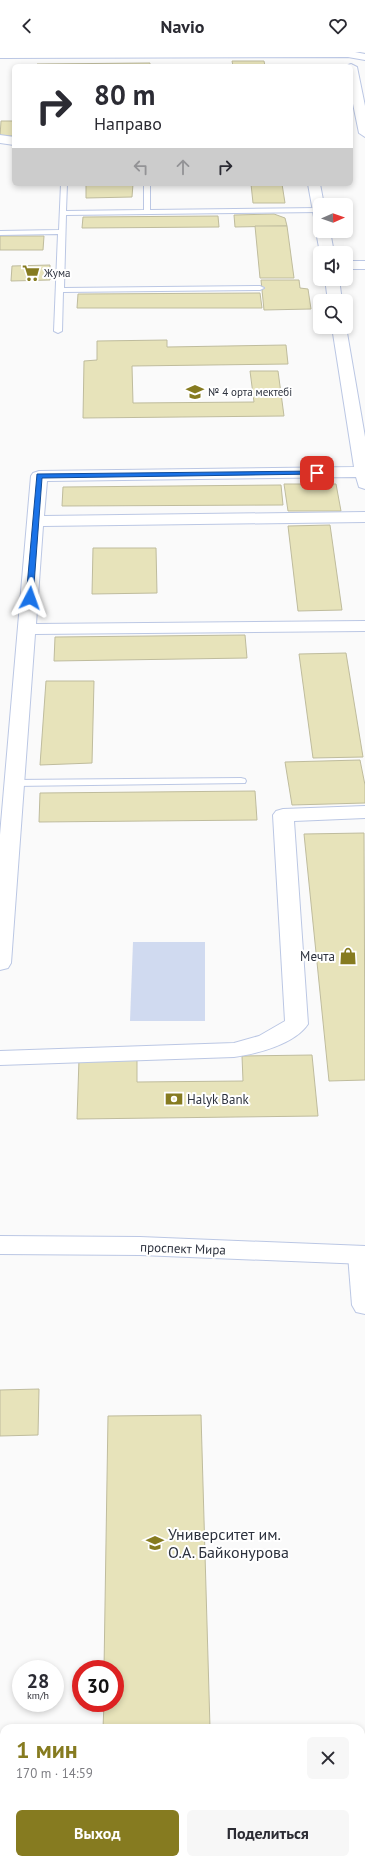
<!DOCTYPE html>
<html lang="ru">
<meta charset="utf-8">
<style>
body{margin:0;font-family:"PT Sans",sans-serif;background:#f7f7f7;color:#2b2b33;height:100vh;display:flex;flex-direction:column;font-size:15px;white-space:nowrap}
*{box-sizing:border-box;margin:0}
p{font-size:13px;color:#7c7c81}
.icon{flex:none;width:22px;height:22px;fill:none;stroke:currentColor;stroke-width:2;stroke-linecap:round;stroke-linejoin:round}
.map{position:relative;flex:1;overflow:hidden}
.details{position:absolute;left:0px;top:1672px;width:365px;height:140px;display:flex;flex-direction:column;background:#fff;border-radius:12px 12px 0 0;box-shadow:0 2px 6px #0003}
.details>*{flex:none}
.top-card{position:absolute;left:12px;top:12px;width:341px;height:122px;border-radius:6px;box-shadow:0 2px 6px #0003;background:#fff;color:#2b2b33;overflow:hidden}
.needle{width:26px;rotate:88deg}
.buttons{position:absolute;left:313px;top:146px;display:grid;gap:8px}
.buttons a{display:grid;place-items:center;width:40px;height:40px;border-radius:6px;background:#fff;box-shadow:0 2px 6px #0003;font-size:20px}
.speed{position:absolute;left:12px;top:1608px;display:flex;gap:8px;font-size:20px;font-weight:700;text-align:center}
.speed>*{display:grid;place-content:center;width:52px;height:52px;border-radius:50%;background:#fff;box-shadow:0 2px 6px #0003;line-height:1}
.speed small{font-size:10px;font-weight:400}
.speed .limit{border:6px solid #d22;background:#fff;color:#111}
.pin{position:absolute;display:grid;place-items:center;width:34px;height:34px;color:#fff;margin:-17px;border-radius:8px;box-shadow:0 2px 6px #0006}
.me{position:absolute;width:44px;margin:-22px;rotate:4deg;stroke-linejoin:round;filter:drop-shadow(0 0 3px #0008)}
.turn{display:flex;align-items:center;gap:14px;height:84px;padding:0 16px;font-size:18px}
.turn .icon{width:52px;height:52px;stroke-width:2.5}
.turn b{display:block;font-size:28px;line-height:34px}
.lanes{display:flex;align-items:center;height:38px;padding:0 16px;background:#0003;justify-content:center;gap:20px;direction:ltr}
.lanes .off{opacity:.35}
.round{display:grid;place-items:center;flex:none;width:42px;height:42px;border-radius:6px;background:#f7f7f7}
.headline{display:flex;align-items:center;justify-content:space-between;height:68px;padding:0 16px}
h1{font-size:24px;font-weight:700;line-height:30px;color:#867b20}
.action{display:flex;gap:8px;margin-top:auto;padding:8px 16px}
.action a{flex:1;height:46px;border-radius:6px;background:#867b20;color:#fff;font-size:16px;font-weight:700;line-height:46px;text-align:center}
.action a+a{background:#f7f7f7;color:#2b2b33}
header{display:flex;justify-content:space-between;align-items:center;height:52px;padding:0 16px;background:#fff;font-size:18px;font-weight:700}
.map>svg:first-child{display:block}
.green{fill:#d0daf0}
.building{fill:#e7e3ba;stroke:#bfbc9d}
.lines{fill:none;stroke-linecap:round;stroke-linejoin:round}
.service-casing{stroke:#bbc7e4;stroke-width:2}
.minor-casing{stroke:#bbc7e4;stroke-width:2}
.secondary-casing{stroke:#bbc7e4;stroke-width:2}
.service{fill:#fff;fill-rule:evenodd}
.minor{fill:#fff;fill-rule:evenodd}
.secondary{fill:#fff;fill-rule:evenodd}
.route{fill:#1a73e8;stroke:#114b97}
.labels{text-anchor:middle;stroke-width:4;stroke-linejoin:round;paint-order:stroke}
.far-poi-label{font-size:11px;fill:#2d323e;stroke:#fff;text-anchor:start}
.poi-label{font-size:13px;fill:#2d323e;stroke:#fff;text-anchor:end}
.street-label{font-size:13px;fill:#2d323e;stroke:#fff}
.near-poi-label{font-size:16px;fill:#2d323e;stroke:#fff;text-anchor:start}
</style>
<header><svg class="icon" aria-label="back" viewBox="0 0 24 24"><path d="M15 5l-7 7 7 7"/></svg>Navio<svg class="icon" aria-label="heart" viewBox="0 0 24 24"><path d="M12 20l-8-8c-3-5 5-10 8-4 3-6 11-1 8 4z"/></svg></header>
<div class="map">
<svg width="365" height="1812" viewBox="0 0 365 1812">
<rect width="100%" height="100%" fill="#fafafa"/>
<!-- green -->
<polygon class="green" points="133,890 205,890 205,969 130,969"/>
<!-- building -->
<g class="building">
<polygon points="232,9 264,9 265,14 233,14"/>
<polygon points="150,11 150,14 37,14 37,12"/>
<polygon points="1,69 14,69 14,84 0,84"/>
<polygon points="86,132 133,132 132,145 86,146"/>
<polygon points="251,132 282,132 285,151 253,151"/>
<polygon points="274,162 285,166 287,174 235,175 234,163"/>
<polygon points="218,164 219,175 82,176 83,165"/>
<polygon points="255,174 287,174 294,226 260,226"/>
<polygon points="0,184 44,184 43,198 0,198"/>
<polygon points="50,213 50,228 11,229 12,214"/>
<polygon points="261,228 299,228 300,236 308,237 311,257 264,258"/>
<polygon points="260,241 262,256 77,256 78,242"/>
<polygon points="167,288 167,295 286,293 288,312 132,314 133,351 254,350 250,319 278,319 284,364 83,366 84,309 97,308 97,289"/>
<polygon points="284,432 336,432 341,459 288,459"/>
<polygon points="281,433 283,453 62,454 63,435"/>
<polygon points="330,473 342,558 298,559 288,474"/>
<polygon points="93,496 156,496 157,541 92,542"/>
<polygon points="245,583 247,606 54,609 55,585"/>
<polygon points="346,601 363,705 313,706 299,602"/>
<polygon points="46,629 94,629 92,711 40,713"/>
<polygon points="360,708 365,733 365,751 292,753 285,710"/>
<polygon points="255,739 257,768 39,770 40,741"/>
<polygon points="364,781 365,1028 329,1029 304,782"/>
<polygon points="312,1003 318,1064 77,1067 79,1007 137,1007 137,1030 243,1029 242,1004"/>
<polygon points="39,1337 38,1383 0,1384 0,1338"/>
<polygon points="201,1363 210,1676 103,1676 104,1651 115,1651 115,1617 104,1617 108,1364"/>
<rect x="101" y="1808" width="113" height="4"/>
</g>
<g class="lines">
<!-- service casing -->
<g class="service-casing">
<g id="service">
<polygon points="61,132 67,132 66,159 144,158 144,132 150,132 150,158 319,156 320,160 66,163 64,236 260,234 264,236 260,238 63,240 62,279 58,281 54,279 58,182 0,183 0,179 59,178"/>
<polygon points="241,726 245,727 246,729 245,731 14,734 9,731 14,728"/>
</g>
</g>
<!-- minor casing -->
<g class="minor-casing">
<g id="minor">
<polygon points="0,83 14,85 14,93 0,91"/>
<polygon points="308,132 320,132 324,153 320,153 320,169 315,168 314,165"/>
<polygon points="318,176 320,176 320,179 330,179 334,201 320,201 316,179"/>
<rect x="346" y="209" width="19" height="8"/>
<polygon points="325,227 339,227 342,249 328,249"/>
<polygon points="332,275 346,275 365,385 365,437 359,435 356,425 47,429 44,464 365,460 365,470 43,474 36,572 365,569 365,579 35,582 11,911 8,916 0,918 0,783 31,424 33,421 39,419 354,415"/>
<path d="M365,754v12l-71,3 14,203c-13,20 -51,30 -74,33l-234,8v-14l234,-8 25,-7 26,-15 -12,-206 3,-4 7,-2z"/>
<polygon points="361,1194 365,1195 365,1262 356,1260 352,1253 348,1203 352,1197"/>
</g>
</g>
<!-- secondary casing -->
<g class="secondary-casing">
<g id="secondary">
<polygon points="0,0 355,0 365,2 365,8 348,5 0,6"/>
<polygon points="351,12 357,15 365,54 365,85 359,81 351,42 351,14 346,14"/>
<polygon points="0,1184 140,1185 365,1194 365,1212 140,1203 0,1202"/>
</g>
</g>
<!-- service -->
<use href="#service" class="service"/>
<!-- minor -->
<use href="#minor" class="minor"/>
<!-- secondary -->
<use href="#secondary" class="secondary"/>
</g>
<!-- route -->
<polygon class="route" points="317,419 319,419 319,422 42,426 33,546 30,548 26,546 37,422"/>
<!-- icons -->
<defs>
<g id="supermarket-bare" transform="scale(1.38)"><path d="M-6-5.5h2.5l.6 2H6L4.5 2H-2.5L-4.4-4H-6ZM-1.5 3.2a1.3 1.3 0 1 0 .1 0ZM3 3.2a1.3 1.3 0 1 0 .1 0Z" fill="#867b20" stroke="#fff" stroke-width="2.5" paint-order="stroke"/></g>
<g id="school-bare" transform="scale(1.38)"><path d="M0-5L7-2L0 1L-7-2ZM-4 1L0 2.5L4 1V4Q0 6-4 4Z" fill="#867b20" stroke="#fff" stroke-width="2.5" paint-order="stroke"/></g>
<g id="shop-bare" transform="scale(1.38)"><path d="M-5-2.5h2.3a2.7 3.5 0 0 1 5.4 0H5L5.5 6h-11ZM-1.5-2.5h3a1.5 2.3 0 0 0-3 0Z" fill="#867b20" stroke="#fff" stroke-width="2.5" paint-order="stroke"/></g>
<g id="bank-bare" transform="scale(1.38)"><path d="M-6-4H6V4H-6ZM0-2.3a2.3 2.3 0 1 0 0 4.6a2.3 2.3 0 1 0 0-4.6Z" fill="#867b20" stroke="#fff" stroke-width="2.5" paint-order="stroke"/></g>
<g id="university-bare" transform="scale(1.38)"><path d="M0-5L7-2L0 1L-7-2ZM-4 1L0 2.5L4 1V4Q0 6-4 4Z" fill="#867b20" stroke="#fff" stroke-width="2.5" paint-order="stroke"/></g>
</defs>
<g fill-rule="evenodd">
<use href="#supermarket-bare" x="31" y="221"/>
<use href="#school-bare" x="195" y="340"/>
<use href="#shop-bare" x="348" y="904"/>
<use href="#bank-bare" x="174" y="1047"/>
<use href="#university-bare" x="155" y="1491"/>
</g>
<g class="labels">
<!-- far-poi labels -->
<g class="far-poi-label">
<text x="44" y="225">Жума</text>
<text x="208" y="344">№ 4 орта мектебі</text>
</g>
<!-- poi labels -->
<g class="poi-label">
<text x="335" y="909">Мечта</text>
<text x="187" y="1052" text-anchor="start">Halyk Bank</text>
</g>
<!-- street labels -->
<g class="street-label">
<text transform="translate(183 1196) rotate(2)" y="5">проспект Мира</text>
</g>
<!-- near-poi labels -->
<g class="near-poi-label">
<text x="168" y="1488">Университет им.<tspan x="168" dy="18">О.А. Байконурова</tspan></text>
</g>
</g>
</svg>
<div class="buttons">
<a><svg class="needle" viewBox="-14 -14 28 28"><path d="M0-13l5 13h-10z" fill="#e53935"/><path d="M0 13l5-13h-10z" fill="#7c7c81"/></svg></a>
<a><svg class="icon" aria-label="sound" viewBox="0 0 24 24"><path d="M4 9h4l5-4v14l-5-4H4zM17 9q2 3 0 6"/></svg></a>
<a><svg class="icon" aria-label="search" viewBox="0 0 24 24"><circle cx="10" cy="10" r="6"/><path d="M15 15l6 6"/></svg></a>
</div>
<div class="speed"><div>28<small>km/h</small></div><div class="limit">30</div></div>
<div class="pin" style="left:317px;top:421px;background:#d93025"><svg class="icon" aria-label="arrive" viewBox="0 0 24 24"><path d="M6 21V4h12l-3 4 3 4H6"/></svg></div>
<svg class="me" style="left:30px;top:546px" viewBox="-20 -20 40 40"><path d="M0-17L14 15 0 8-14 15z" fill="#1a73e8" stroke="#fff" stroke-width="4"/></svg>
<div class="top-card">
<div class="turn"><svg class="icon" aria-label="right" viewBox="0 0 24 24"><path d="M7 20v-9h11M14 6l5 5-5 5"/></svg><div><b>80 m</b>Направо</div></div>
<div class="lanes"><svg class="icon off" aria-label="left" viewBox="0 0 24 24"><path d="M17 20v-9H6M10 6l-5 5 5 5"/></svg><svg class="icon off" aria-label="ahead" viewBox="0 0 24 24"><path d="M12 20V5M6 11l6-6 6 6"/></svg><svg class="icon" aria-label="right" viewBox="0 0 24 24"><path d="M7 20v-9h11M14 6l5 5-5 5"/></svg></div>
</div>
<section class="details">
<div class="headline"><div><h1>1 мин</h1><p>170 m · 14:59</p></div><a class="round"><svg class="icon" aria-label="close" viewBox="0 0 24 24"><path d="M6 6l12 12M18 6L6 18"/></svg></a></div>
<div class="action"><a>Выход</a><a>Поделиться</a></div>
</section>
</div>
